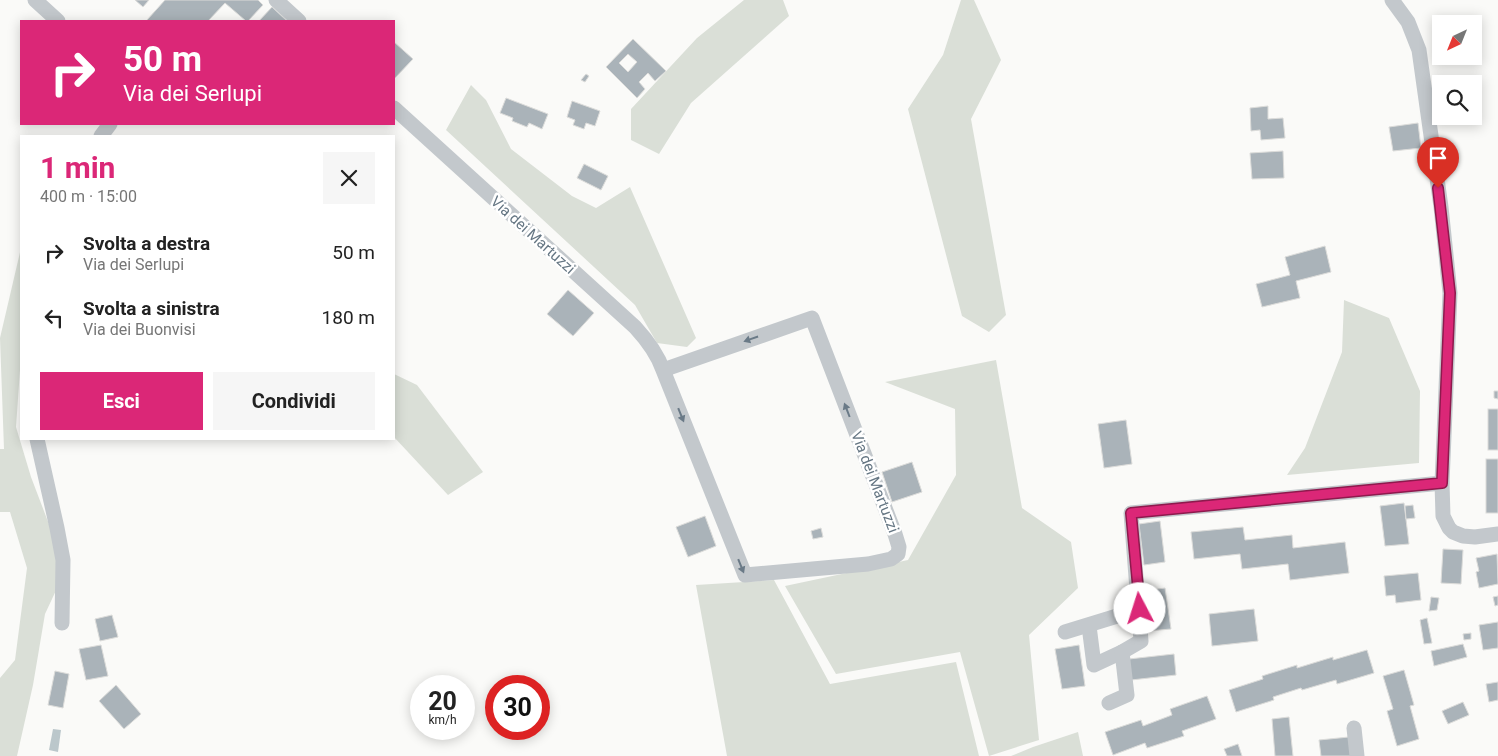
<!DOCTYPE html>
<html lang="it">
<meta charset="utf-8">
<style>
body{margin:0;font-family:Roboto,sans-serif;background:#f6f6f6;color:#222;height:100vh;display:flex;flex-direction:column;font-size:19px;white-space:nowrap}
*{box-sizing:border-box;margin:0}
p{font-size:16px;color:#767676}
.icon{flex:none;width:28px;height:28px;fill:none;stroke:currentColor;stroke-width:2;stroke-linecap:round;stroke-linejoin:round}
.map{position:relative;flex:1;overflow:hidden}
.drawer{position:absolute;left:20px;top:135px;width:375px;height:305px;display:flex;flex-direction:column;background:#fff;border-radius:0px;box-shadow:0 2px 12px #0003}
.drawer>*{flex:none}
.hud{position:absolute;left:20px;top:20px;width:375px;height:105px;border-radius:0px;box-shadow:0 2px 12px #0003;background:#db2777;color:#fff;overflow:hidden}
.needle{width:32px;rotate:223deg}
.tools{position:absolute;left:1432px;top:15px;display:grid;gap:10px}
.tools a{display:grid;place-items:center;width:50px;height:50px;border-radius:0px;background:#fff;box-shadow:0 2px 12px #0003;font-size:25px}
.speed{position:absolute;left:410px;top:675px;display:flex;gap:10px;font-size:25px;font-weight:700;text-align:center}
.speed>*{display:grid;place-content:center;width:65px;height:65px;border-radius:50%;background:#fff;box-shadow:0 2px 12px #0003;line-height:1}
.speed small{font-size:12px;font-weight:400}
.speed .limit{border:8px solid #d22;background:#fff;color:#111}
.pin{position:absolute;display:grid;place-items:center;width:42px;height:42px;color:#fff;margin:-51px -21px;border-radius:50% 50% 50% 0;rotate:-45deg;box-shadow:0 0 5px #0007}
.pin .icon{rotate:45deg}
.me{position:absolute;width:55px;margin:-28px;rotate:355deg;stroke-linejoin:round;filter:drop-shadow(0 0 4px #0008)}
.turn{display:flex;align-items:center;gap:18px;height:105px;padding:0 20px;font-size:22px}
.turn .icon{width:65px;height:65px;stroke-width:2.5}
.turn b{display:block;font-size:35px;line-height:42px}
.round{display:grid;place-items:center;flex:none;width:52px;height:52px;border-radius:0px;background:#f6f6f6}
.head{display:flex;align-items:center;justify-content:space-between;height:85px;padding:0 20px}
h1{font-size:30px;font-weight:700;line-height:38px;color:#db2777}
.cta{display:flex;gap:10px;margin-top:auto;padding:10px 20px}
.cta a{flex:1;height:58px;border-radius:0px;background:#db2777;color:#fff;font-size:20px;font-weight:700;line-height:58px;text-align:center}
.cta a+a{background:#f6f6f6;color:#222}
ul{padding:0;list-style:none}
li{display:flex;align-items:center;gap:15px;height:65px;padding:0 20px}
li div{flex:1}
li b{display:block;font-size:19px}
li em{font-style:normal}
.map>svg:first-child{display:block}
.green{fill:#dadfd7}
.water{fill:#bbc7cb}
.building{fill:#aab3b9;stroke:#dcdcda;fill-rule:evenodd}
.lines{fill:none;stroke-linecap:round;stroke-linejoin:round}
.minor{stroke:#c3c8cc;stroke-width:15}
.oneway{fill:#6a7a87}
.route-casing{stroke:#8e194d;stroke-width:12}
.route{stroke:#db2777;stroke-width:9}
.labels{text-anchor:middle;stroke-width:5;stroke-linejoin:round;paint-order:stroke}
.street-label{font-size:15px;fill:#657683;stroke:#fff}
</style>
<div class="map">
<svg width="1498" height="756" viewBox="0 0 1498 756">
<rect width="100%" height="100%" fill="#fafaf8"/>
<!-- green -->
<g class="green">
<polygon points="744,0 783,0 789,16 691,103 659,154 631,140 631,109 697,38"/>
<polygon points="961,0 974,0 1001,60 971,119 1006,315 989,332 962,316 908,109 943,55"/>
<polygon points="471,85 486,100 511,149 572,196 596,208 630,187 696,338 687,347 657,343 635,305 446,130"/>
<polygon points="21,248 21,356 16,427 31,477 66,569 45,614 33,685 17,756 0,756 0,678 15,660 27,568 10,512 0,512 0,449 4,449 0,338"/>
<polygon points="1344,300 1389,318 1420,391 1419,463 1287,475 1305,448 1342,352"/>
<polygon points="996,360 1022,508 1071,542 1078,588 1029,635 1039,740 989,756 960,652 836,674 785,586 908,560 956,475 955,409 885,382"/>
<polygon points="394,374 417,385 483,472 448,495 394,437"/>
<polygon points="774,580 830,684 956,662 979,756 727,756 696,585"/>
<polygon points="1078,732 1083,756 1011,756 1033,747"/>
</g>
<!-- water -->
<polygon class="water" points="53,729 61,730 58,752 49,750"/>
<!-- building -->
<g class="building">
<polygon points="135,0 149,0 143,7"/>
<polygon points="165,0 258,0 263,5 248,21 246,21 225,3 208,21 149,21 147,20"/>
<polygon points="272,7 287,21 259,21"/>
<path d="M633,39l33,32 -11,10 -7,-8 -9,9 6,7 -8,9 -31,-31zM628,54l9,8 -9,10 -9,-9z"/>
<polygon points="394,42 413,59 394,79"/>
<polygon points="586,74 589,76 585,82 581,80"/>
<polygon points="506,98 548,114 542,129 529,123 527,127 512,121 513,118 500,113"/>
<polygon points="572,101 600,111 595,126 586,123 584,129 573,125 575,120 567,117"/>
<polygon points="1268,106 1268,119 1283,118 1285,138 1261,140 1260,130 1251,131 1250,108"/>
<polygon points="1418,123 1421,148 1393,151 1389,127"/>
<polygon points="1283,151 1284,178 1252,179 1250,153"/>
<polygon points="584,164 608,176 601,190 577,178"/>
<polygon points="1325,246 1331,272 1296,281 1300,298 1262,307 1256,284 1290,275 1285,257"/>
<polygon points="568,290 594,313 573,336 547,314"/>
<polygon points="1494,391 1498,391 1498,399 1494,398"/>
<rect x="1488" y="409" width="10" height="41"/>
<polygon points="1126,420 1132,464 1104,468 1098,424"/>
<rect x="1486" y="459" width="12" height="54"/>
<polygon points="912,462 922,492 892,502 882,472"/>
<polygon points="1404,503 1409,544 1385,546 1380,506"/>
<polygon points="1413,505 1415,518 1406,519 1405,506"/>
<polygon points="705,516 716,546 688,557 676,527"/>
<polygon points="1160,521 1165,562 1144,565 1139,524"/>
<polygon points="1243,527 1245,540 1292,535 1293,548 1345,542 1349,573 1290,580 1288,564 1242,569 1240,554 1194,559 1191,532"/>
<polygon points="821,528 823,537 813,539 811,531"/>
<polygon points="1443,549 1463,550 1461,584 1441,583"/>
<polygon points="1497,554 1498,584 1479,588 1476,572 1479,571 1476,558"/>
<polygon points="1418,573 1421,600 1396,603 1395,595 1386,596 1384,576"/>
<polygon points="1165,588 1171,629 1148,631 1143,591"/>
<polygon points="1498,596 1498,605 1495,606 1493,597"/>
<polygon points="1431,597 1439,598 1437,610 1429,611"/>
<polygon points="1254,609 1258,641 1212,646 1209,614"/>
<polygon points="112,615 118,637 100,641 95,619"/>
<polygon points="1427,618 1432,643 1424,644 1420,620"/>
<polygon points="1498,622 1498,648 1483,650 1479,625"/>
<polygon points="1471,633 1471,639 1464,640 1463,634"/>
<polygon points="1463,644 1467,657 1434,666 1431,651"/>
<polygon points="101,645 108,676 86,680 79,649"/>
<polygon points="1079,645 1085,686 1062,689 1055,649"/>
<polygon points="1367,650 1374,673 1337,684 1336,680 1302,690 1301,688 1273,697 1274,700 1236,712 1229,690 1263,679 1262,676 1297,665 1297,668 1333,657 1333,660"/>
<polygon points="1174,654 1176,675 1131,680 1129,659"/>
<polygon points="1404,670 1414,705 1410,706 1419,739 1397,746 1387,711 1393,709 1383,676"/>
<polygon points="55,671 69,674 63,708 48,705"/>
<polygon points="1498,682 1498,700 1489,702 1486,684"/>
<polygon points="116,685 141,714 124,729 99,701"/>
<polygon points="1207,696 1216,719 1182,731 1184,736 1147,748 1145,743 1113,755 1105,732 1141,720 1143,726 1172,715 1170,709"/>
<polygon points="1463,702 1469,715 1448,724 1442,711"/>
<polygon points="1289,717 1293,756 1275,756 1272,719"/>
<polygon points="1349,737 1351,756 1321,756 1319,740"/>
<polygon points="1238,744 1242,756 1227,756 1224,749"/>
</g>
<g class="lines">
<!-- minor -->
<g class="minor">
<polyline points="35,0 58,21"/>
<polyline points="276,0 299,21"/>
<polyline points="1392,0 1408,22 1419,50 1441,207 1450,293 1442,483 1443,516 1449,528 1453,532 1463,536 1475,537 1498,534"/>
<path d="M394,108l241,219c12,13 22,26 28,43l82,205 123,-11 23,-5 7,-5 1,-7 -4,-13 -83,-216 -149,52"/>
<polyline points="101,136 110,124"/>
<polyline points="37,439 57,528 63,560 62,623"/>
<polyline points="1089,626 1094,665 1122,652"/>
<polyline points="1065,632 1140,609"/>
<polyline points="1109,703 1127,695 1122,652 1141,641 1131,513 1442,483"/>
<polyline points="1354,728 1357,756"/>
</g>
</g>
<!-- one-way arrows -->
<defs><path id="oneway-solid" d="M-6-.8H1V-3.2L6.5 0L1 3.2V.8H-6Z" transform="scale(1.25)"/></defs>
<g class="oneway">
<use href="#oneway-solid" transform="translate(751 339) rotate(161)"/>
<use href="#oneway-solid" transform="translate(847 410) rotate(-111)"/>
<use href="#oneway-solid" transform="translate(681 415) rotate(68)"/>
<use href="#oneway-solid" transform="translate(741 566) rotate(68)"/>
</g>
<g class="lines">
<!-- route casing -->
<g class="route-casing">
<polyline id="route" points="1140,609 1131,513 1442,483 1450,293 1438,188"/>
</g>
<!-- route -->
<use href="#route" class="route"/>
</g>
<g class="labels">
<!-- street labels -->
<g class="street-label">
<text transform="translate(533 235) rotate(42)" y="5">Via dei Martuzzi</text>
<text transform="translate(875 482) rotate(69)" y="5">Via dei Martuzzi</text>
</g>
</g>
</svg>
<div class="tools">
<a><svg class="needle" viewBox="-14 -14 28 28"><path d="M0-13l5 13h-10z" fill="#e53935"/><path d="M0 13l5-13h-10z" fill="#767676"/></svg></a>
<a><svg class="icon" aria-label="search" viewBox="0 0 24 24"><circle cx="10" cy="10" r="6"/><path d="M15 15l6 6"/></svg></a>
</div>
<div class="speed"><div>20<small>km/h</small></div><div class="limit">30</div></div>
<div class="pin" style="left:1438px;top:188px;background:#d93025"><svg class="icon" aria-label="arrive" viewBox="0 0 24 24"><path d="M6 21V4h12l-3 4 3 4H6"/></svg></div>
<svg class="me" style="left:1140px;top:609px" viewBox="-20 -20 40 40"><circle r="19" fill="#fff"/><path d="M0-13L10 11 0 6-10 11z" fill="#db2777"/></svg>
<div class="hud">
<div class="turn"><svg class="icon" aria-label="right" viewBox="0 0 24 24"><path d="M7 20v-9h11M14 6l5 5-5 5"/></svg><div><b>50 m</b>Via dei Serlupi</div></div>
</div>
<section class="drawer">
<div class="head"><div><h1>1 min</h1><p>400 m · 15:00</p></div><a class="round"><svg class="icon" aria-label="close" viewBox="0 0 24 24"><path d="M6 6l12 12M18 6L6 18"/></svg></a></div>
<ul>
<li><svg class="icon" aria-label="right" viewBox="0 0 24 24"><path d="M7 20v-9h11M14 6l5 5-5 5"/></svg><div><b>Svolta a destra</b><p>Via dei Serlupi</p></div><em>50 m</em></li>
<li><svg class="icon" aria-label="left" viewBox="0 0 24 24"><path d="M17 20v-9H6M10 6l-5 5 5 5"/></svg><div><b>Svolta a sinistra</b><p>Via dei Buonvisi</p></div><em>180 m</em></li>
</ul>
<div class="cta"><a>Esci</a><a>Condividi</a></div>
</section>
</div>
